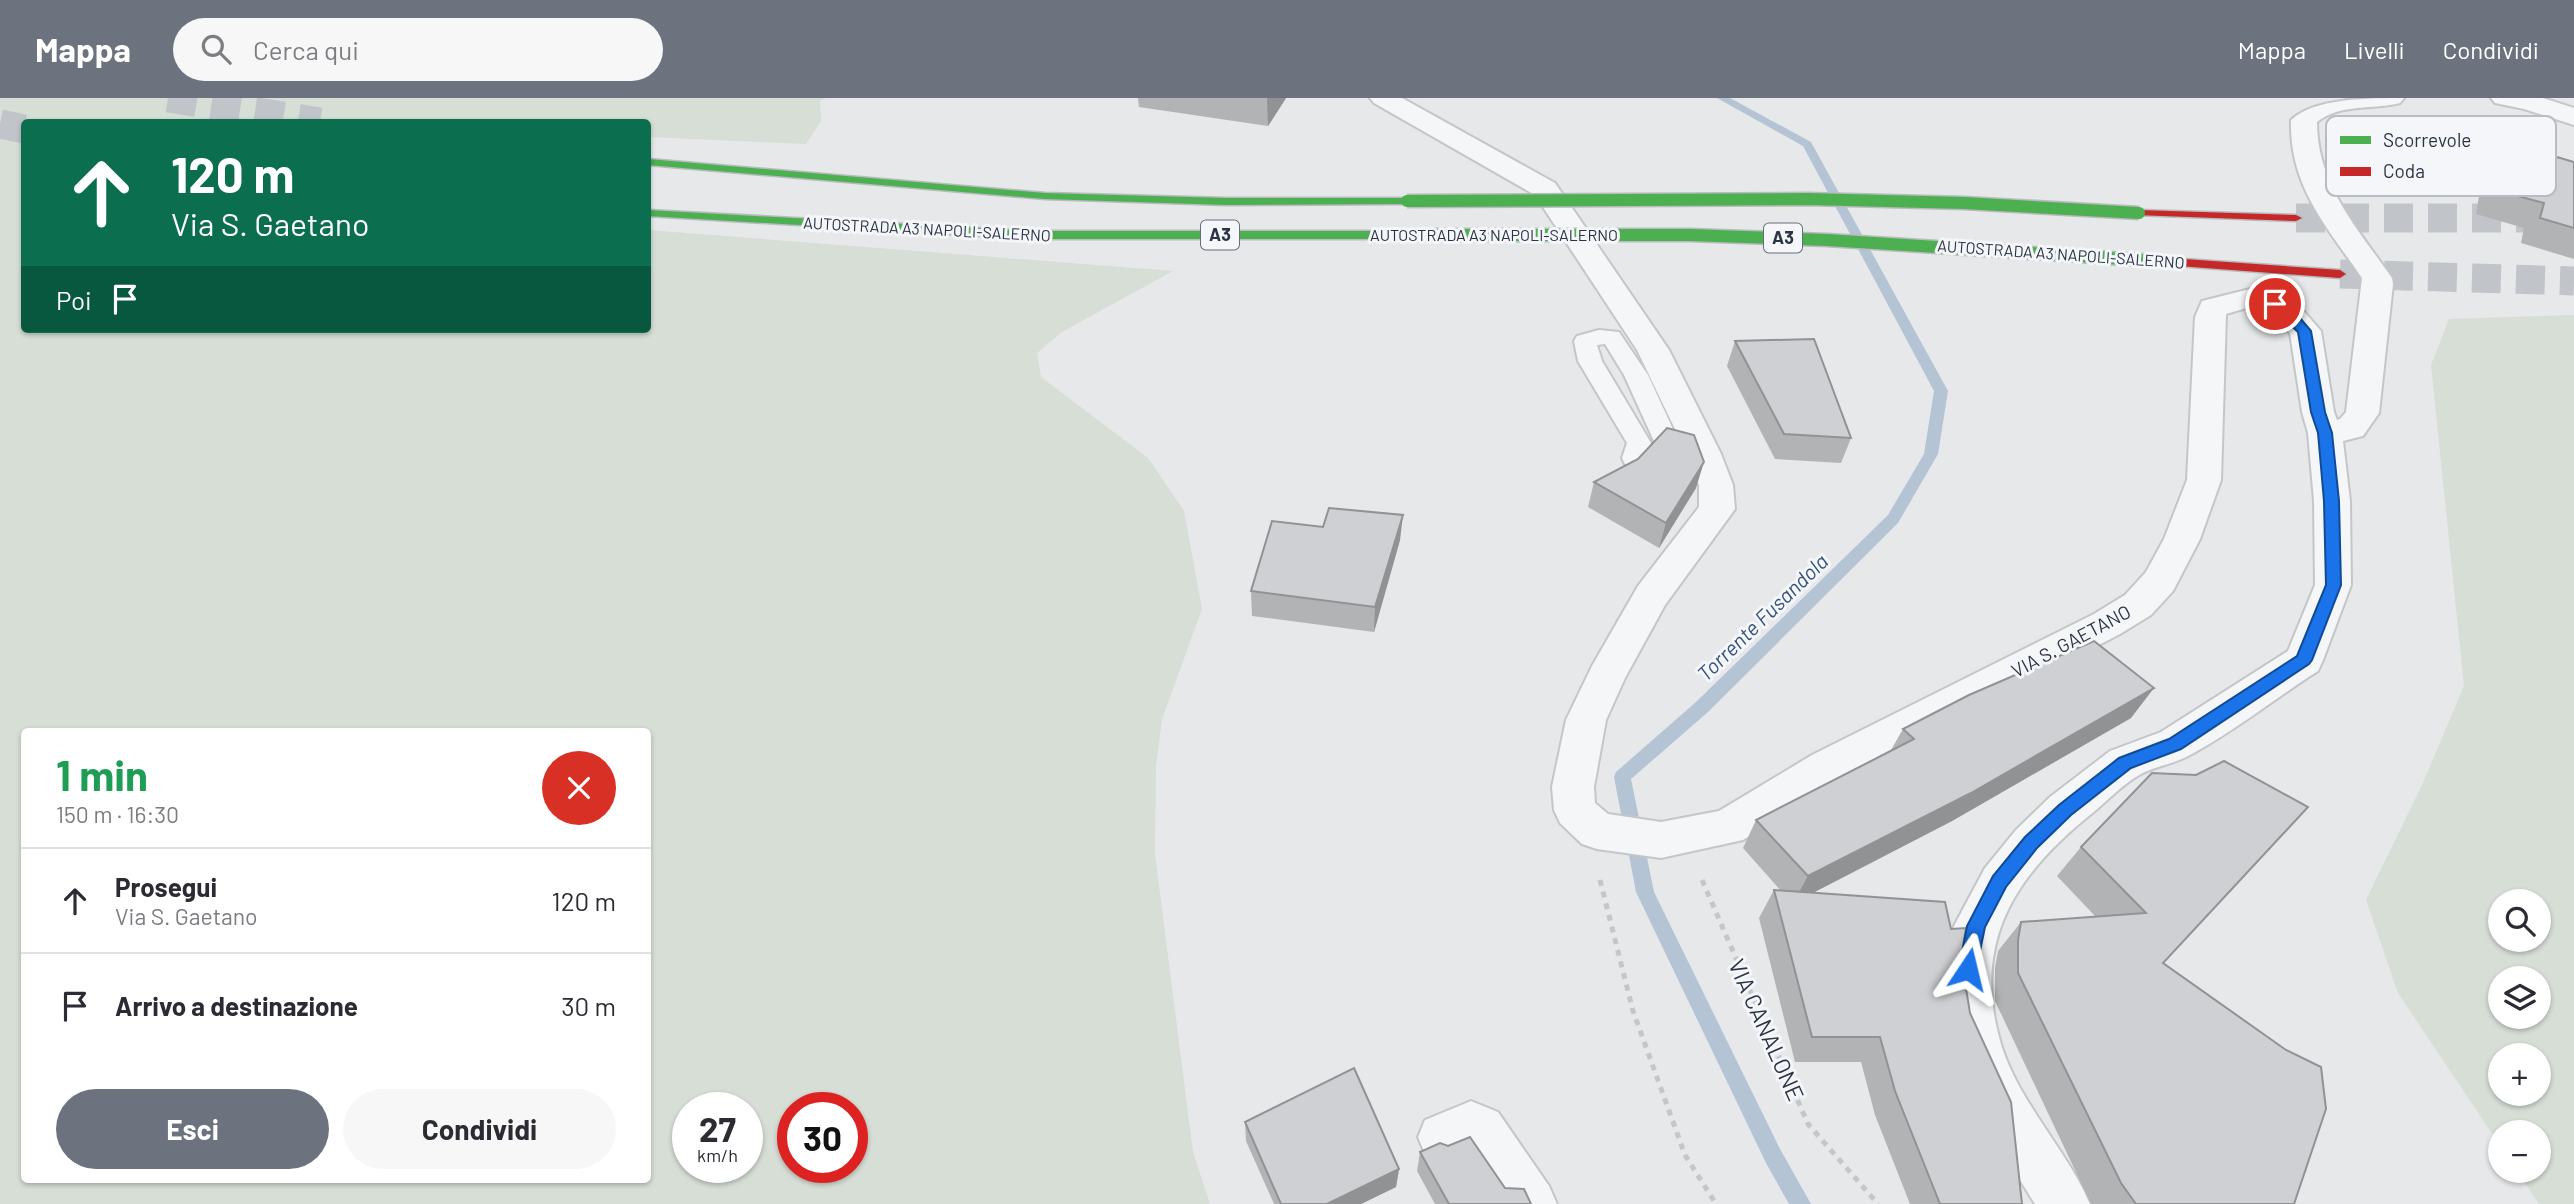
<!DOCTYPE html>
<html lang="it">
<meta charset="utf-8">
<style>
body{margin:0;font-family:Barlow,sans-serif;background:#f7f7f7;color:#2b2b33;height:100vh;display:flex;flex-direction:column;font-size:26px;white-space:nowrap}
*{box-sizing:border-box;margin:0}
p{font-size:23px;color:#7c7c81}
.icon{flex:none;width:38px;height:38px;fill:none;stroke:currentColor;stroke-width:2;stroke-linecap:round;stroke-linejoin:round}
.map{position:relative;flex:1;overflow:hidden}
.panel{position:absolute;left:21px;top:630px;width:630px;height:455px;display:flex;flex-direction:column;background:#fff;border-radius:7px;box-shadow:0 2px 5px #0004}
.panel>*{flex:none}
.top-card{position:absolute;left:21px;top:21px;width:630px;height:214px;border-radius:7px;box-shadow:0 2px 5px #0004;background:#0b6e4f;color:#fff;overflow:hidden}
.tools{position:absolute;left:2488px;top:791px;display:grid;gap:14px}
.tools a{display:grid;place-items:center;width:63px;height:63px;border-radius:50%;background:#fff;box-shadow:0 2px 5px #0004;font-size:35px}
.speed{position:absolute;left:672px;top:994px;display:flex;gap:14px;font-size:35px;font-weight:700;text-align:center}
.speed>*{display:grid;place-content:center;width:91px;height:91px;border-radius:50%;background:#fff;box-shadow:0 2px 5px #0004;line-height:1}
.speed small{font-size:18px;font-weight:400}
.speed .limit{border:10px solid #d22;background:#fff;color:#111}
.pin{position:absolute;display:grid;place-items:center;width:60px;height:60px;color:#fff;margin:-30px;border:4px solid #fff;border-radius:50%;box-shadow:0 2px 7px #0007}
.me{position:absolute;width:77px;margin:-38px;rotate:10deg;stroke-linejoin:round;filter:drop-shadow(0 0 5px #0008)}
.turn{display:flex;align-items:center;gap:24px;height:147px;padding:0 35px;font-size:32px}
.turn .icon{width:91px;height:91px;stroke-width:2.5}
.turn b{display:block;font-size:49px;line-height:60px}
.then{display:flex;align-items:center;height:66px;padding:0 35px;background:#0003;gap:14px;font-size:26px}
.round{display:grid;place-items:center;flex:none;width:74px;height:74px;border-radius:37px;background:#f7f7f7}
.headline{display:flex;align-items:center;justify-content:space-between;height:119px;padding:0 35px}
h1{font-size:42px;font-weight:700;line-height:52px;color:#1e9e55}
.cta{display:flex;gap:14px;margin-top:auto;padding:14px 35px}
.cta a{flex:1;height:80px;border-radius:42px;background:#6c737f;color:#fff;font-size:28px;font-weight:700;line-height:80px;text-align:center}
.cta a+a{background:#f7f7f7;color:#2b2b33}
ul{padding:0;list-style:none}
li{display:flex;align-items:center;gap:21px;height:105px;padding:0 35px;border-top:2px solid #e1e1e2}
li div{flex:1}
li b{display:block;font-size:26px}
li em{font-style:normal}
header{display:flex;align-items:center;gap:42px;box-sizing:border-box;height:98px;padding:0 35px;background:#6c737f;color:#fff}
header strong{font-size:33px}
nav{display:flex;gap:38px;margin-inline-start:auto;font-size:24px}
.search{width:490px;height:63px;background:#f7f7f7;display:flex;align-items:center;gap:18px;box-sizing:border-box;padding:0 24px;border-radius:38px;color:#7c7c81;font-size:26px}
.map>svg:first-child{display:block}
.green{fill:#d6ded6;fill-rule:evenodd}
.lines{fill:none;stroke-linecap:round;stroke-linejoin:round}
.stream{fill:#b4c4d5;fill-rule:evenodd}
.highway-tunnel{stroke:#c1c4c9;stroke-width:29;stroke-dasharray:29 15;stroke-linecap:butt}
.lane-casing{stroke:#c4c6c8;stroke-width:4}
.street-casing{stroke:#c4c6c8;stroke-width:4}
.fast-casing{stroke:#b8bbbf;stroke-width:3}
.jam-casing{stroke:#b8bbbf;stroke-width:3}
.path{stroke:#c5c6ca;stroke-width:5;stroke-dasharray:6 6;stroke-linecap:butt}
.lane{fill:#f5f6f7;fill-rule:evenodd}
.street{fill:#f5f6f7;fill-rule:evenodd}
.fast{fill:#4caf50;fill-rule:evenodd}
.jam{fill:#c62828;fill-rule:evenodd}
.fast-bridge-casing{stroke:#b8bbbf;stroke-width:15;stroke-linecap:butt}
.fast-bridge{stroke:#4caf50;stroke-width:12}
.wall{fill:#b1b3b5}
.shaded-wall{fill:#909294}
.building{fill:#ced0d3;stroke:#909294;stroke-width:2}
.route{fill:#1a73e8;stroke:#114b97;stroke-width:2}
.labels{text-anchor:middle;stroke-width:6;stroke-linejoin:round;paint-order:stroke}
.far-street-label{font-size:16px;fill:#2b3445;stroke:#f4f6f9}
.shield{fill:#f4f6f9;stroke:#676e7b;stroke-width:2}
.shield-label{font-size:18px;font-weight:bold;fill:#2b3445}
.street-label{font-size:19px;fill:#2b3445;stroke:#f4f6f9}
.water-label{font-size:21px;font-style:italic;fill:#34527a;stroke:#f4f6f9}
.near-street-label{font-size:23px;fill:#2b3445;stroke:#f4f6f9}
.key{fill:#f4f6f9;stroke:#b8bcc3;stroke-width:2}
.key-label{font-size:19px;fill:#2b3445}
</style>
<header>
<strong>Mappa</strong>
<div class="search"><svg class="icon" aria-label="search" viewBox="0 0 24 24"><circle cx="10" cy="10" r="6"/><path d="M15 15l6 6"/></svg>Cerca qui</div>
<nav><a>Mappa</a><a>Livelli</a><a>Condividi</a></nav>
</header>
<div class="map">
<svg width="2574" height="1106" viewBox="0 0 2574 1106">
<rect width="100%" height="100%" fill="#e6e8ea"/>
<!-- green -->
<g class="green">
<path d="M0,0h825l-5,3 1,20 -15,23 -158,-7v-15h-624v207h624v-99l525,41 -111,61 -25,21 4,24 107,81 36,53 18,98 -40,110 -6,47 -1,88 38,298 17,52h-1210zM24,634h624v448h-624zM688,1010h59v59h-59zM793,1010h59v59h-59z"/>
<path d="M2574,217v889h-35l-22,-33h22v-39h-38v15l-103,-154 -32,-93 56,-115 42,-99 -33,-321 18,-46zM2501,803h38v39h-38zM2501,880h38v39h-38zM2501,957h38v39h-38z"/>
</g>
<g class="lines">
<!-- stream -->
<polygon class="stream" points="1717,0 1730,0 1811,44 1948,293 1938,356 1898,425 1708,614 1631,681 1654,794 1780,1051 1811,1106 1789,1106 1766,1065 1636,794 1614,679 1616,674 1696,604 1888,417 1924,356 1934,293 1803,48"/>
<!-- highway-tunnel -->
<g class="highway-tunnel">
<polyline points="168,0 320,24"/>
<polyline points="0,26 24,31"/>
<polyline points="2296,120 2574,120"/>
<polyline points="2340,176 2574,183"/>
</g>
<!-- lane casing -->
<g class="lane-casing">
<polygon id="lane" points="1599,232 1619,234 1648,277 1677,340 1700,346 1703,352 1700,358 1691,360 1658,352 1624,277 1605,246 1597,247 1602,263 1651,345 1643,366 1634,368 1625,366 1622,360 1627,345 1578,263 1574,243 1577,238"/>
</g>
<!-- street casing -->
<g class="street-casing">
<g id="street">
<path d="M1370,0h32l153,85 114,167 52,104 12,31 2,24 -70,96 -40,73 -19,42 -12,67 1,16 13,11 53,8 58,-11 93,-56 282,-141 31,-19 21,-23 18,-33 23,-59 8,-163 7,-16 48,-12 36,8 15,11 20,23 13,81 3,8 3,-1 6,-7 16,-134c-35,-51 -73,-92 -71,-158 23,-22 78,-22 113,-22l-4,5c-27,7 -59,0 -83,19 0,63 41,107 75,156l1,6 -14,129 -16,23 -20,5 7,60 1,84 -28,75 -5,11c-41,26 -86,62 -128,84 -16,9 -34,11 -49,19 -17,9 -32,25 -46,37 -76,60 -123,126 -96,226 15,60 67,111 91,167h-55l-30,-48 -35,-70 -19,-48 -8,-54 11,-58 31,-58 31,-38 34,-33 60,-46 51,-19 127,-81 27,-66 -1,-84 -6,-68 -6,-21 -12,-79 -26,-22 -14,-4 -24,7 -5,166 -21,59 -27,52 -22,24 -31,19 -278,145 -99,61 -82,18 -64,-9 -15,-5 -22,-21 -6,-13 -2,-23 14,-67 26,-54 46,-80 61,-79v-22l-12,-31 -50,-104 -102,-155 -161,-92z"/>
<polygon points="2491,0 2543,0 2574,10 2574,27 2524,11 2495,5"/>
<polygon points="1471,1003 1498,1014 1549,1088 1557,1106 1501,1106 1466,1054 1443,1064 1425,1056 1418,1039 1425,1022"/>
</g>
</g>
<!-- fast casing -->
<g class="fast-casing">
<g id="fast">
<polygon points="648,61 1045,95 1226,100 1407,100 1413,103 1407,106 1226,107 1045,101 648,67"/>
<polygon points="648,112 1030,133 1411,133 1417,137 1411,141 1030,141 648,118"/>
</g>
</g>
<!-- jam casing -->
<g class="jam-casing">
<g id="jam">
<polygon points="2139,112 2296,117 2302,120 2296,123 2135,117 2133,115"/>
<polygon points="2156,159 2340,172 2346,176 2340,180 2152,166 2150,163"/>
</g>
</g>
<!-- path -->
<g class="path">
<polyline points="1600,782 1633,913 1685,1057 1716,1106"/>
<polyline points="1702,782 1808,1026 1878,1106"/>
</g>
<!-- lane -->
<use href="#lane" class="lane"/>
<!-- street -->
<use href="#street" class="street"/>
<!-- fast -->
<use href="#fast" class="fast"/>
<!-- jam -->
<use href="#jam" class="jam"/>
<!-- fast-bridge casing -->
<g class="fast-bridge-casing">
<g id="fast-bridge">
<polyline points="1407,103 1808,101 1964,105 2139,115"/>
<polyline points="1411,137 1690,137 1827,142 2156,163"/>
</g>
</g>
<!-- fast-bridge -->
<use href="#fast-bridge" class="fast-bridge"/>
</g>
<!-- wall -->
<g class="wall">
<polygon points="1138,0 1286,0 1268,28 1139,9"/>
<polygon points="2502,43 2574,64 2574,161 2521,145 2524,130 2476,116 2484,68"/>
<polygon points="1735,243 1851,340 1841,365 1775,361 1727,268"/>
<polygon points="1594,384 1696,390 1659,450 1588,409"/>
<polygon points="1400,442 1374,534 1252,518 1251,493"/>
<polygon points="2131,620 1952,723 1813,795 1951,831 1961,860 1970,915 2022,1106 1910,1106 1875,1017 1861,964 1795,964 1759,820 1774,792 1781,793 1743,750 1756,722 1891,652 1903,631"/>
<polygon points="2152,675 2163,865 2294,1106 2091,1106 1995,903 1995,870 1998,853 2021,824 2096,819 2057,778 2081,749"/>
<polygon points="1245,1024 1399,1071 1396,1089 1361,1106 1274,1106 1246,1043"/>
<polygon points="1420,1054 1505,1090 1531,1106 1435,1106 1417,1073"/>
</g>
<!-- shaded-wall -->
<g class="shaded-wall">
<polygon points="1267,0 1286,0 1268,28"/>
<polygon points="1704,364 1696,390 1659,450 1666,425"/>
<polygon points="1403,417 1400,442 1374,534 1375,509"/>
<polygon points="2154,590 2131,620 1952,723 1793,805 1808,778"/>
<polygon points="1399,1071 1396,1089 1361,1106 1327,1106"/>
</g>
<!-- building -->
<g class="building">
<polygon points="2502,43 2574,64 2574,130 2540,120 2544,105 2495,92"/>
<polygon points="1814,241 1851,340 1784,336 1735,243"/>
<polygon points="1667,330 1694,337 1704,364 1666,425 1594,384 1638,361"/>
<polygon points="1329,410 1403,417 1375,509 1251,493 1272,423 1323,429"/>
<polygon points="2094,543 2154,590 1971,695 1808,778 1756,722 1914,641 1903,631 1969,597"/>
<polygon points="2224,663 2308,709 2163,865 2286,952 2321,969 2326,1011 2294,1106 2136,1106 2121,1085 2018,875 2018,842 2021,824 2146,815 2081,749 2152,675 2196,677"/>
<polygon points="1774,792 1945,804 1951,831 1966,830 1961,860 1970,915 2011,1004 2022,1106 1940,1106 1895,993 1880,939 1812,939"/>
<polygon points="1354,970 1399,1071 1327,1106 1281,1106 1245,1024"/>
<polygon points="1470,1039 1505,1090 1524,1091 1531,1106 1449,1106 1420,1054 1440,1045 1448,1048"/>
</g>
<!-- route -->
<polygon class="route" points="2275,202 2295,214 2311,233 2325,314 2332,335 2339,403 2341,487 2312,562 2309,566 2181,651 2131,670 2071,717 2037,750 2006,789 1985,829 1975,877 1968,880 1962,877 1959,871 1967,828 1993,778 2025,739 2059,707 2119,660 2169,641 2297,558 2326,487 2324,403 2318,335 2311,314 2298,234 2271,209 2271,203"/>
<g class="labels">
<!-- far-street labels -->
<g class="far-street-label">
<text transform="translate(927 131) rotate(3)" y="6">AUTOSTRADA A3 NAPOLI-SALERNO</text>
<text x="1494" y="143">AUTOSTRADA A3 NAPOLI-SALERNO</text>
<text transform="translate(2061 156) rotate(4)" y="6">AUTOSTRADA A3 NAPOLI-SALERNO</text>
</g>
<!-- shield labels -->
<g class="shield">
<rect x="1201" y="122.5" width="38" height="29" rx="5"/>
<rect x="1764" y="125.5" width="38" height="29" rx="5"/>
</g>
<g class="shield-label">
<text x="1220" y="143">A3</text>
<text x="1783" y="146">A3</text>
</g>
<!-- street labels -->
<g class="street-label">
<text transform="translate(2071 543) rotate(-28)" y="7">VIA S. GAETANO</text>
</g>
<!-- water labels -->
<g class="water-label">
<text transform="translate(1763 520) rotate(-44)" y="7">Torrente Fusandola</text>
</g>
<!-- near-street labels -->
<g class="near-street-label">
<text transform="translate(1766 932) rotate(66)" y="8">VIA CANALONE</text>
</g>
</g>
<!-- legend -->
<rect x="2326" y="18" width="230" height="80" rx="10" class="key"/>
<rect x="2340" y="38" width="31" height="8" fill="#4caf50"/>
<rect x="2340" y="69" width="31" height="9" fill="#c62828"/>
<g class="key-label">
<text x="2383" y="49">Scorrevole</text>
<text x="2383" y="80">Coda</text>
</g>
</svg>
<div class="tools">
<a><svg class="icon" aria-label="search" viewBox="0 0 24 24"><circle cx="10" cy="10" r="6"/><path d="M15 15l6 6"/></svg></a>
<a><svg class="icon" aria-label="layers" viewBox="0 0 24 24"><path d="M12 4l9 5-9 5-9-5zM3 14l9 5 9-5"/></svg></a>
<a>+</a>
<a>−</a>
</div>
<div class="speed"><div>27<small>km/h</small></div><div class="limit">30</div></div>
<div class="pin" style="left:2275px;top:206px;background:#d93025"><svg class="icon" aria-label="arrive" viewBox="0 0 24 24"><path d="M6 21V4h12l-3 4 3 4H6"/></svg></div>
<svg class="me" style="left:1968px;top:871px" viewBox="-20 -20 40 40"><path d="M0-17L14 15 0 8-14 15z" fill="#1a73e8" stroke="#fff" stroke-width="4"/></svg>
<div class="top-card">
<div class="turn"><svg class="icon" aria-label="ahead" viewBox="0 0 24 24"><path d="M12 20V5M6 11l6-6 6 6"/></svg><div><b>120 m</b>Via S. Gaetano</div></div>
<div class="then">Poi<svg class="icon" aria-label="arrive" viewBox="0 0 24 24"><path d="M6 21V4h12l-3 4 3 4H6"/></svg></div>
</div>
<section class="panel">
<div class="headline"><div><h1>1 min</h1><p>150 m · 16:30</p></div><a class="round" style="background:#d93025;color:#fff"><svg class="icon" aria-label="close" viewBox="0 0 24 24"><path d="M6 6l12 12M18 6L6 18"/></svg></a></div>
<ul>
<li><svg class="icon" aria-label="ahead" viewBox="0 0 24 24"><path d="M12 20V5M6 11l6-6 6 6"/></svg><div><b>Prosegui</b><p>Via S. Gaetano</p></div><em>120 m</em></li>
<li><svg class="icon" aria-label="arrive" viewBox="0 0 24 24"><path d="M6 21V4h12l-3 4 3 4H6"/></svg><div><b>Arrivo a destinazione</b></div><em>30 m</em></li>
</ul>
<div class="cta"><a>Esci</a><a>Condividi</a></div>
</section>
</div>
